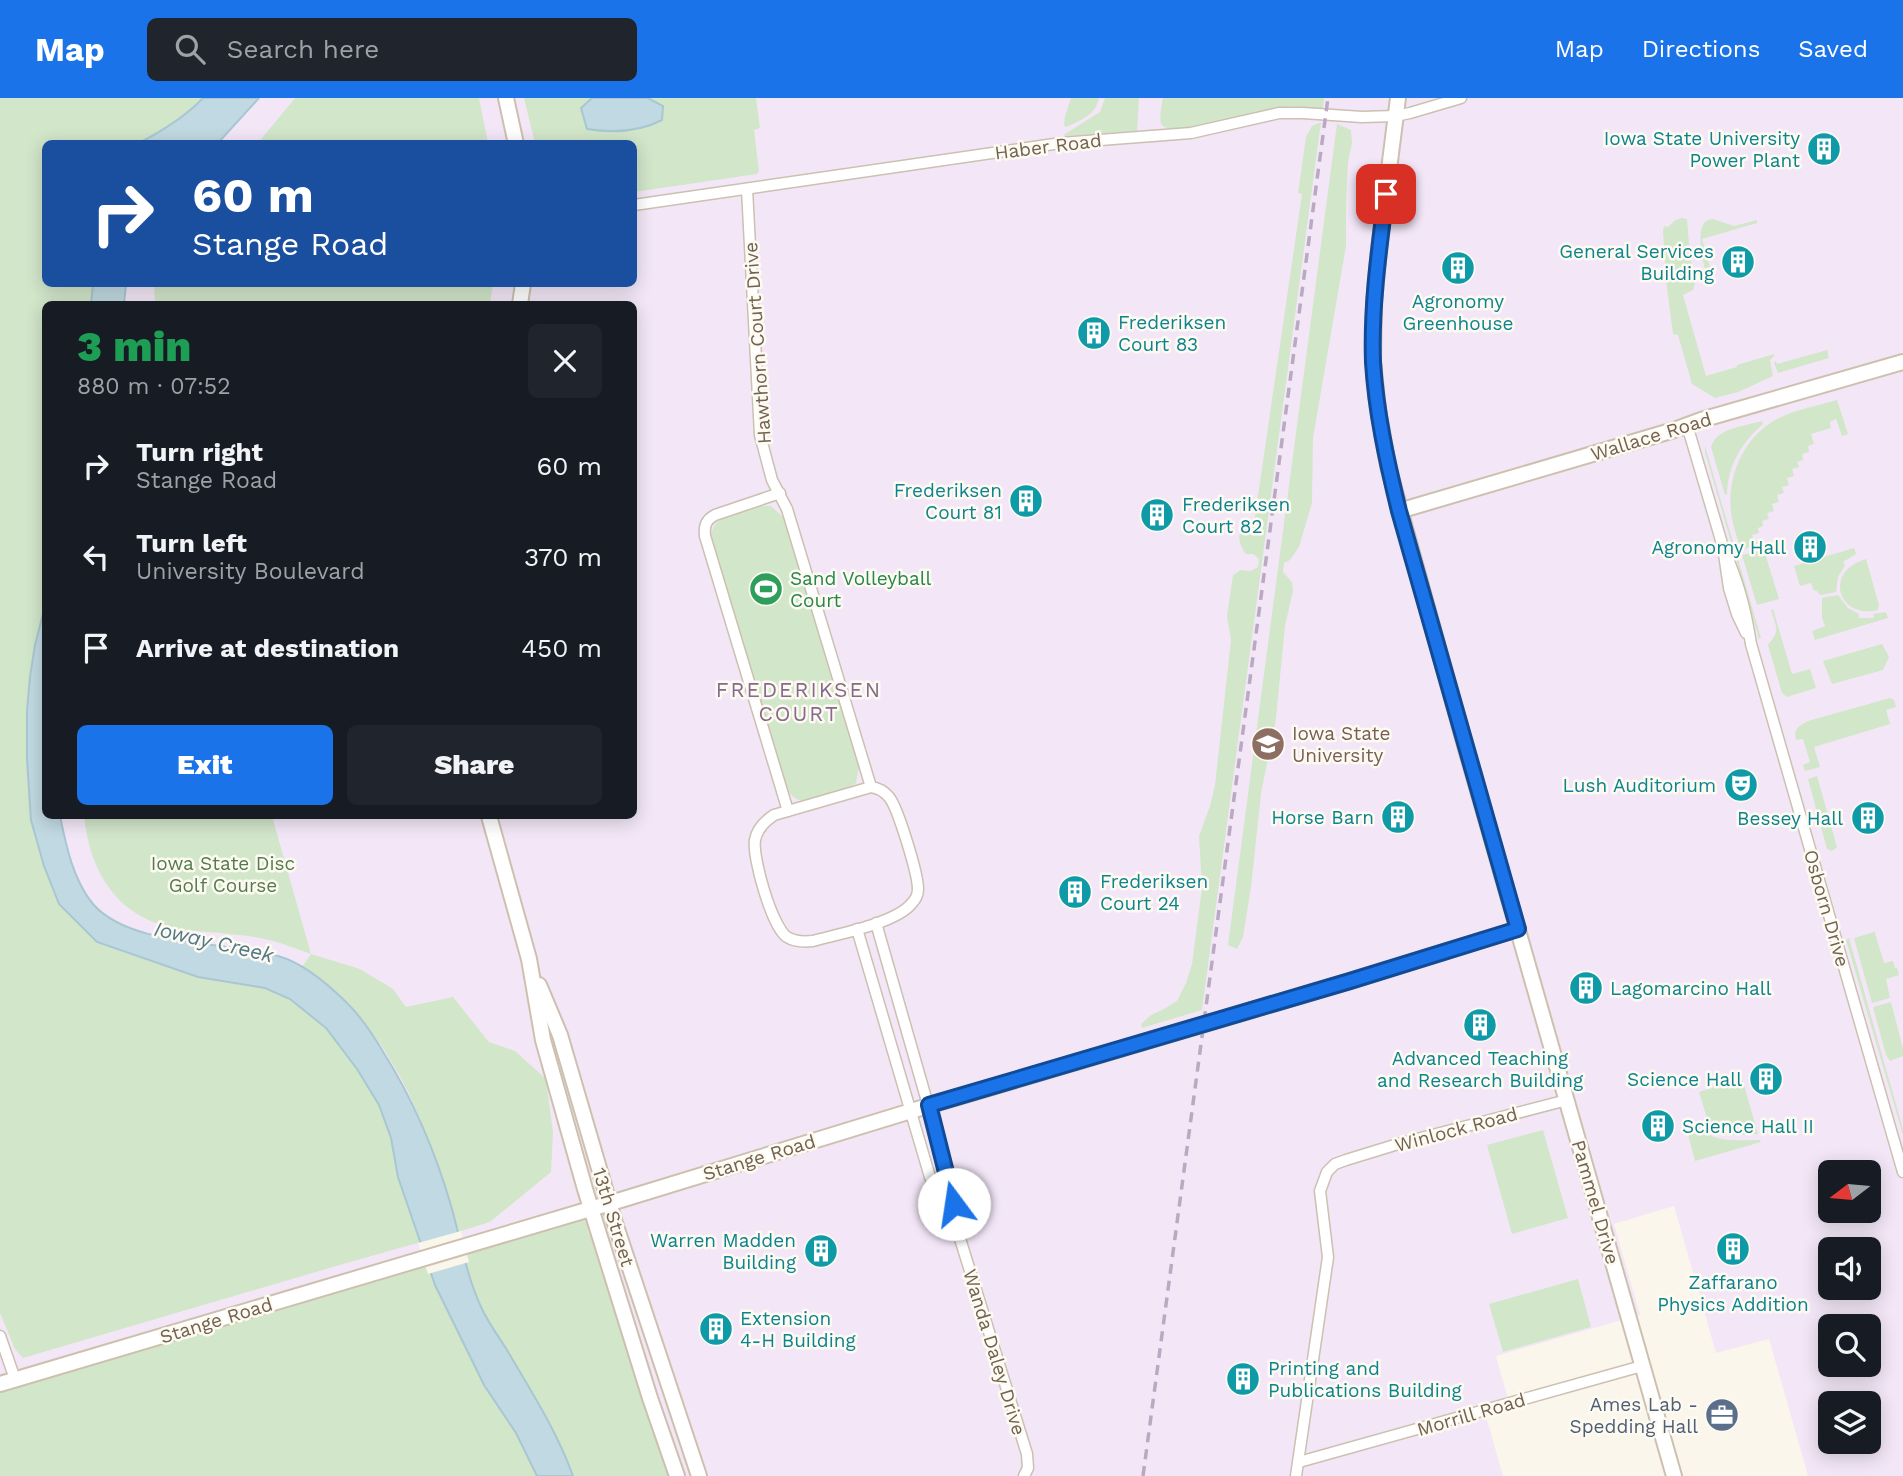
<!DOCTYPE html>
<meta charset="utf-8">
<style>
body{margin:0;font-family:"Work Sans",sans-serif;background:#20242c;color:#f1f3f6;height:100vh;display:flex;flex-direction:column;font-size:26px;white-space:nowrap}
*{box-sizing:border-box;margin:0}
p{font-size:23px;color:#9ea1a6}
.icon{flex:none;width:38px;height:38px;fill:none;stroke:currentColor;stroke-width:2;stroke-linecap:round;stroke-linejoin:round}
.map{position:relative;flex:1;overflow:hidden}
.sheet{position:absolute;left:42px;top:203px;width:595px;height:518px;display:flex;flex-direction:column;background:#171b24;border-radius:10px;box-shadow:0 4px 18px #0003}
.sheet>*{flex:none}
.top-card{position:absolute;left:42px;top:42px;width:595px;height:147px;border-radius:10px;box-shadow:0 4px 18px #0003;background:#1a4fa0;color:#fff;overflow:hidden}
.needle{width:46px;rotate:254deg}
.fabs{position:absolute;left:1818px;top:1062px;display:grid;gap:14px}
.fabs a{display:grid;place-items:center;width:63px;height:63px;border-radius:10px;background:#171b24;box-shadow:0 4px 18px #0003;font-size:35px}
.pin{position:absolute;display:grid;place-items:center;width:60px;height:60px;color:#fff;margin:-30px;border-radius:14px;box-shadow:0 4px 10px #0006}
.me{position:absolute;width:77px;margin:-38px;rotate:346deg;stroke-linejoin:round;filter:drop-shadow(0 0 5px #0008)}
.turn{display:flex;align-items:center;gap:24px;height:147px;padding:0 35px;font-size:32px}
.turn .icon{width:91px;height:91px;stroke-width:2.5}
.turn b{display:block;font-size:49px;line-height:60px}
.round{display:grid;place-items:center;flex:none;width:74px;height:74px;border-radius:10px;background:#20242c}
.overview{display:flex;align-items:center;justify-content:space-between;height:119px;padding:0 35px}
h1{font-size:42px;font-weight:800;line-height:52px;color:#1e9e55}
.primary-button{display:flex;gap:14px;margin-top:auto;padding:14px 35px}
.primary-button a{flex:1;height:80px;border-radius:10px;background:#1a73e8;color:#fff;font-size:28px;font-weight:800;line-height:80px;text-align:center}
.primary-button a+a{background:#20242c;color:#f1f3f6}
ul{padding:0;list-style:none}
li{display:flex;align-items:center;gap:21px;height:91px;padding:0 35px}
li div{flex:1}
li b{display:block;font-size:26px}
li em{font-style:normal}
header{display:flex;align-items:center;gap:42px;box-sizing:border-box;height:98px;padding:0 35px;background:#1a73e8;color:#fff}
header strong{font-size:33px}
nav{display:flex;gap:38px;margin-inline-start:auto;font-size:24px}
.search{width:490px;height:63px;background:#20242c;display:flex;align-items:center;gap:18px;box-sizing:border-box;padding:0 24px;border-radius:10px;color:#9ea1a6;font-size:26px}
.map>svg:first-child{display:block}
.education{fill:#f3e7f7;fill-rule:evenodd}
.green{fill:#d2e6ca}
.water{fill:#c1d9e2;stroke:#a9c7d2;stroke-width:2}
.pier{fill:#faf6eb}
.lines{fill:none;stroke-linecap:round;stroke-linejoin:round}
.street-casing{stroke:#cbc0b1;stroke-width:13}
.secondary-casing{stroke:#cdc0af;stroke-width:18}
.street{stroke:#fff;stroke-width:10}
.secondary{stroke:#fff;stroke-width:14}
.rail{stroke:#baa9c3;stroke-width:3.5;stroke-dasharray:10 7;stroke-linecap:butt}
.route-casing{stroke:#114b97;stroke-width:18}
.route{stroke:#1a73e8;stroke-width:12}
.labels{text-anchor:middle;stroke-width:5;stroke-linejoin:round;paint-order:stroke}
.culture-label{font-size:19px;fill:#0d838f;stroke:#fdfaf1;text-anchor:end}
.street-label{font-size:19px;fill:#726151;stroke:#fdfaf1}
.leisure-label{font-size:19px;fill:#27864d;stroke:#fdfaf1;text-anchor:start}
.education-label{font-size:19px;fill:#785e54;stroke:#fdfaf1;text-anchor:start}
.park-label{font-size:19px;fill:#557b4d;stroke:#fdfaf1}
.service-label{font-size:19px;fill:#4e5e75;stroke:#fdfaf1;text-anchor:end}
.neighbourhood-label{font-size:21px;letter-spacing:2px;fill:#86698d;stroke:#fdfaf1}
.water-label{font-size:21px;font-style:italic;fill:#517889;stroke:#fdfaf1}
</style>
<header>
<strong>Map</strong>
<div class="search"><svg class="icon" aria-label="search" viewBox="0 0 24 24"><circle cx="10" cy="10" r="6"/><path d="M15 15l6 6"/></svg>Search here</div>
<nav><a>Map</a><a>Directions</a><a>Saved</a></nav>
</header>
<div class="map">
<svg width="1903" height="1378" viewBox="0 0 1903 1378">
<rect width="100%" height="100%" fill="#faf6eb"/>
<!-- education -->
<path class="education" d="M259,0h1644v1378h-95l-39,-137 -53,14 -42,-147 -60,18 26,91 -144,41 15,53 -25,7 17,60h-1503v-803l45,-14 1,157h588v-512h-510l2,-20h508v-140l-416,-1zM1830,1074h39v39h-39zM1830,1152h39v38h-39zM1830,1228h39v39h-39zM1830,1306h39v38h-39z"/>
<!-- green -->
<g class="green">
<polygon points="0,0 203,0 193,10 173,25 139,45 46,46 46,186 93,186 91,206 46,206 46,508 35,547 30,579 27,613 27,661 31,722 44,768 59,806 97,844 198,879 265,890 290,901 326,930 357,971 379,1007 391,1040 398,1079 421,1144 343,1166 23,1260 15,1251 0,1215"/>
<polygon points="295,0 479,0 488,45 258,45"/>
<polygon points="524,0 756,0 760,30 754,32 759,73 757,76 634,94 634,46 535,45"/>
<path d="M1071,0h28c-3,17 -18,22 -33,29l-2,-2 1,-9z"/>
<polygon points="1105,0 1139,0 1137,33 1064,38 1065,36 1100,14"/>
<path d="M1163,0h161l-1,11c-13,-2 -26,-3 -38,-2 -20,1 -113,32 -123,18 -4,-6 0,-20 1,-27z"/>
<path d="M1321,24l-119,888 -60,18 -1,-4 10,-9 13,-6 13,-8 9,-18 6,-19 10,-76 -3,-52 11,-30 5,-21 16,-145 -4,-24 6,-41 8,-5 10,1 7,-4 1,-8 -6,-5h-7c-9,-13 -8,-18 -2,-32l10,1 48,-329 -4,-1 8,-56 6,-11z"/>
<polygon points="1337,26 1351,32 1352,45 1348,64 1346,105 1346,148 1313,340 1312,405 1299,449 1290,462 1284,465 1283,474 1292,484 1293,493 1285,528 1276,620 1261,696 1251,789 1243,839 1237,851 1228,847"/>
<polygon points="1681,120 1687,121 1690,159 1695,185 1693,192 1683,197 1706,278 1737,269 1737,267 1774,256 1774,258 1770,262 1773,278 1738,294 1715,300 1692,286 1678,237 1673,236 1666,182 1663,133 1664,128 1668,129 1674,123"/>
<path d="M1713,121l21,7 23,-6v3l-55,16 13,46 -6,-1c-4,-13 -13,-47 -6,-59 3,-5 5,-5 10,-6z"/>
<polygon points="154,186 493,186 490,206 155,206"/>
<polygon points="1827,252 1829,260 1778,275 1774,265 1776,263 1777,266"/>
<path d="M1837,302l11,34 -6,2 -6,-17 -6,3 1,6 -20,6 3,10 -6,2 1,6 -7,2 1,6 -6,2 2,5 -7,2 2,7 -7,2 2,7 -7,2 2,6 -7,2 2,7 -7,2 2,7 -7,2 2,6 -7,2 1,5 -5,2 1,5 -7,2 2,6 2,1 5,-2 1,4 -21,6c-3,-10 -7,-21 -9,-31 -7,-38 9,-79 43,-99 18,-10 42,-14 62,-20z"/>
<path d="M1762,323l1,3c-21,18 -35,41 -36,70l-2,1 -14,-48c5,-19 34,-21 51,-26z"/>
<polygon points="1705,348 1761,540 1759,541 1705,354"/>
<path d="M760,408h11l13,12 75,248 -3,17c-10,7 -45,20 -57,17 -6,-2 -9,-7 -13,-12l-75,-250c0,-24 31,-26 49,-32z"/>
<polygon points="1854,450 1856,456 1843,464 1845,467 1838,479 1836,494 1820,497 1816,492 1814,493 1811,485 1800,488 1794,468"/>
<polygon points="1764,452 1779,501 1757,507 1742,457"/>
<path d="M1866,461l13,46 -1,5c-39,10 -56,-38 -12,-51z"/>
<polygon points="1838,497 1848,510 1859,516 1859,520 1873,520 1874,519 1873,516 1886,514 1888,520 1815,542 1812,533 1825,528 1822,520 1822,500"/>
<path d="M1773,511l19,65 18,-5 6,19 -29,9 -5,-4 -14,-48c13,-15 8,-17 3,-35z"/>
<polygon points="1882,546 1889,559 1883,572 1832,586 1823,563"/>
<path d="M1890,600l4,2 2,7 -10,3 4,14 -76,23 6,20 -15,4 -2,-6 7,-3 -7,-23 -7,1c-3,-11 3,-14 12,-19z"/>
<polygon points="1817,678 1837,749 1832,753 1827,751 1808,681"/>
<path d="M84,718h188l39,138 49,15 33,20 13,18 47,-10 36,45 26,9 31,28 7,54 -2,39 -61,50 -32,10c-20,-77 -53,-169 -109,-227 -14,-15 -31,-26 -47,-38l9,-13c-15,-5 -31,-12 -46,-15 -29,-6 -57,-6 -86,-10 -61,-10 -89,-56 -95,-113z"/>
<polygon points="1874,832 1884,865 1893,863 1895,870 1897,870 1899,877 1886,881 1890,900 1872,905 1854,840 1874,834"/>
<polygon points="1849,840 1903,1031 1903,1037 1846,842"/>
<polygon points="1891,904 1903,951 1903,958 1890,963 1886,957 1873,909"/>
<polygon points="1742,980 1758,1036 1731,1037 1711,1033 1699,994"/>
<path d="M1702,1028c6,18 42,14 58,14l1,2 -66,19 -8,-30z"/>
<polygon points="1543,1032 1568,1120 1512,1136 1487,1047"/>
<polygon points="591,1111 588,1134 592,1141 670,1378 0,1378 0,1286"/>
<polygon points="1578,1181 1591,1229 1503,1254 1489,1206"/>
</g>
<!-- water -->
<g class="water">
<path d="M203,0h56l-41,45h-79c23,-12 46,-26 64,-45z"/>
<path d="M592,0h56l15,8 -1,14c-23,12 -50,13 -75,9l-6,-21z"/>
<polygon points="93,186 126,186 124,206 91,206"/>
<path d="M45,508l1,210h14c6,29 13,64 33,88 37,43 133,37 185,52 25,7 51,29 69,47 14,14 25,30 35,47 31,49 54,103 70,159 9,33 15,69 30,100 7,15 17,28 25,41 24,41 50,81 66,126h-36l-21,-43 -32,-48 -49,-100 -37,-108 -7,-39 -12,-33 -22,-36 -31,-41 -36,-29 -25,-11 -67,-11 -101,-35 -38,-38 -15,-38 -13,-46 -4,-61v-48l3,-34 5,-32z"/>
</g>
<!-- pier -->
<polygon class="pier" points="461,1133 469,1164 428,1176 418,1145"/>
<g class="lines">
<!-- street casing -->
<g class="street-casing">
<g id="street">
<polyline points="747,91 760,337 772,382 787,411 871,689"/>
<polyline points="634,107 1061,45 1191,35 1279,15 1303,15 1362,19 1395,18 1410,15 1461,0"/>
<polyline points="1687,327 1723,449 1729,490 1737,516 1746,535"/>
<path d="M780,395l-65,22c-9,5 -11,10 -10,21l83,275"/>
<path d="M1723,449c15,34 22,59 28,97l152,528"/>
<path d="M871,689c7,1 13,4 18,10 9,11 29,77 29,92 0,5 -2,10 -6,14 -15,20 -74,31 -99,38 -9,1 -18,1 -26,-4 -15,-10 -35,-80 -32,-97 2,-11 10,-19 19,-25z"/>
<polyline points="876,825 928,1007 954,1106 956,1129"/>
<polyline points="857,831 930,1079 943,1109 957,1131 1027,1356 1028,1370 1024,1378"/>
<polyline points="0,1238 15,1281"/>
<polyline points="1299,1364 1642,1268"/>
<polyline points="1296,1378 1328,1159 1320,1093 1327,1074 1335,1066 1346,1062 1398,1046 1567,1002"/>
</g>
</g>
<!-- secondary casing -->
<g class="secondary-casing">
<g id="secondary">
<polyline points="506,0 516,46"/>
<polyline points="1398,0 1379,151 1374,205 1373,263 1378,312 1388,368 1465,647 1674,1378"/>
<polyline points="520,206 523,186"/>
<polyline points="1399,413 1674,332 1701,322 1903,264"/>
<polyline points="489,718 529,861 543,942 585,1091 650,1300 677,1378"/>
<polyline points="539,887 560,937 615,1125 699,1378"/>
<polyline points="0,1286 624,1101 911,1013 1350,883 1518,831"/>
</g>
</g>
<!-- street -->
<use href="#street" class="street"/>
<!-- secondary -->
<use href="#secondary" class="secondary"/>
<!-- rail -->
<polyline class="rail" points="1143,1378 1328,0"/>
</g>
<g class="lines">
<!-- route casing -->
<g class="route-casing">
<path id="route" d="M954,1106l-25,-99 421,-124 168,-52 -119,-418c-12,-49 -23,-99 -26,-149 -2,-56 6,-112 13,-168"/>
</g>
<!-- route -->
<use href="#route" class="route"/>
</g>
<!-- icons -->
<defs>
<g id="building-disc" transform="scale(1.75)"><circle r="9.5" fill="#0f9aa8" stroke="#fdfaf1"/><path d="M-4-6H4V6H1V3H-1V6H-4ZM-2.5-4.3h1.7v1.8h-1.7ZM.8-4.3h1.7v1.8H.8ZM-2.5-1h1.7V.8h-1.7ZM.8-1h1.7V.8H.8Z" fill="#fff"/></g>
<g id="stadium-disc" transform="scale(1.75)"><circle r="9.5" fill="#2e9e5b" stroke="#fdfaf1"/><path d="M0-5a6.5 5 0 1 0 0 10a6.5 5 0 1 0 0-10ZM-3.5-1.8h7v3.6h-7Z" fill="#fff"/></g>
<g id="university-disc" transform="scale(1.75)"><circle r="9.5" fill="#8d6e63" stroke="#fdfaf1"/><path d="M0-5L7-2L0 1L-7-2ZM-4 1L0 2.5L4 1V4Q0 6-4 4Z" fill="#fff"/></g>
<g id="theatre-disc" transform="scale(1.75)"><circle r="9.5" fill="#0f9aa8" stroke="#fdfaf1"/><path d="M-5-5.5Q0-4 5-5.5V0Q5 5 0 6Q-5 5-5 0ZM-3.3-2.5H-1v1.5H-3.3ZM1-2.5H3.3v1.5H1ZM-2.8 1Q0 5.5 2.8 1Z" fill="#fff"/></g>
<g id="office-disc" transform="scale(1.75)"><circle r="9.5" fill="#5c6f8a" stroke="#fdfaf1"/><path d="M-6-3h4V-5.5h4V-3h4V5H-6ZM-1-4.5V-3h2v-1.5ZM-6 0V1H6V0Z" fill="#fff"/></g>
</defs>
<g fill-rule="evenodd">
<use href="#building-disc" x="1824" y="51"/>
<use href="#building-disc" x="1738" y="164"/>
<use href="#building-disc" x="1458" y="170"/>
<use href="#building-disc" x="1094" y="235"/>
<use href="#building-disc" x="1026" y="403"/>
<use href="#building-disc" x="1157" y="417"/>
<use href="#building-disc" x="1810" y="449"/>
<use href="#stadium-disc" x="766" y="491"/>
<use href="#university-disc" x="1268" y="646"/>
<use href="#theatre-disc" x="1741" y="687"/>
<use href="#building-disc" x="1398" y="719"/>
<use href="#building-disc" x="1868" y="720"/>
<use href="#building-disc" x="1075" y="794"/>
<use href="#building-disc" x="1586" y="890"/>
<use href="#building-disc" x="1480" y="927"/>
<use href="#building-disc" x="1766" y="981"/>
<use href="#building-disc" x="1658" y="1028"/>
<use href="#building-disc" x="1733" y="1151"/>
<use href="#building-disc" x="821" y="1153"/>
<use href="#building-disc" x="716" y="1231"/>
<use href="#building-disc" x="1243" y="1281"/>
<use href="#office-disc" x="1722" y="1317"/>
</g>
<g class="labels">
<!-- culture labels -->
<g class="culture-label">
<text x="1800" y="47">Iowa State University<tspan x="1800" dy="22">Power Plant</tspan></text>
<text x="1714" y="160">General Services<tspan x="1714" dy="22">Building</tspan></text>
<text x="1458" y="210" text-anchor="middle">Agronomy<tspan x="1458" dy="22">Greenhouse</tspan></text>
<text x="1118" y="231" text-anchor="start">Frederiksen<tspan x="1118" dy="22">Court 83</tspan></text>
<text x="1002" y="399">Frederiksen<tspan x="1002" dy="22">Court 81</tspan></text>
<text x="1182" y="413" text-anchor="start">Frederiksen<tspan x="1182" dy="22">Court 82</tspan></text>
<text x="1786" y="456">Agronomy Hall</text>
<text x="1716" y="694">Lush Auditorium</text>
<text x="1374" y="726">Horse Barn</text>
<text x="1843" y="727">Bessey Hall</text>
<text x="1100" y="790" text-anchor="start">Frederiksen<tspan x="1100" dy="22">Court 24</tspan></text>
<text x="1610" y="897" text-anchor="start">Lagomarcino Hall</text>
<text x="1480" y="967" text-anchor="middle">Advanced Teaching<tspan x="1480" dy="22">and Research Building</tspan></text>
<text x="1742" y="988">Science Hall</text>
<text x="1682" y="1035" text-anchor="start">Science Hall II</text>
<text x="796" y="1149">Warren Madden<tspan x="796" dy="22">Building</tspan></text>
<text x="1733" y="1191" text-anchor="middle">Zaffarano<tspan x="1733" dy="22">Physics Addition</tspan></text>
<text x="740" y="1227" text-anchor="start">Extension<tspan x="740" dy="22">4-H Building</tspan></text>
<text x="1268" y="1277" text-anchor="start">Printing and<tspan x="1268" dy="22">Publications Building</tspan></text>
</g>
<!-- street labels -->
<g class="street-label">
<text transform="translate(1048 48) rotate(-7)" y="7">Haber Road</text>
<text transform="translate(757 245) rotate(-94)" y="7">Hawthorn Court Drive</text>
<text transform="translate(1651 338) rotate(-17)" y="7">Wallace Road</text>
<text transform="translate(1827 810) rotate(74)" y="7">Osborn Drive</text>
<text transform="translate(1456 1031) rotate(-15)" y="7">Winlock Road</text>
<text transform="translate(759 1059) rotate(-17)" y="7">Stange Road</text>
<text transform="translate(1596 1104) rotate(74)" y="7">Pammel Drive</text>
<text transform="translate(614 1119) rotate(73)" y="7">13th Street</text>
<text transform="translate(216 1222) rotate(-17)" y="7">Stange Road</text>
<text transform="translate(995 1254) rotate(73)" y="7">Wanda Daley Drive</text>
<text transform="translate(1471 1316) rotate(-16)" y="7">Morrill Road</text>
</g>
<!-- leisure labels -->
<g class="leisure-label">
<text x="790" y="487">Sand Volleyball<tspan x="790" dy="22">Court</tspan></text>
</g>
<!-- education labels -->
<g class="education-label">
<text x="1292" y="642">Iowa State<tspan x="1292" dy="22">University</tspan></text>
</g>
<!-- park labels -->
<g class="park-label">
<text x="223" y="772">Iowa State Disc<tspan x="223" dy="22">Golf Course</tspan></text>
</g>
<!-- service labels -->
<g class="service-label">
<text x="1698" y="1313">Ames Lab -<tspan x="1698" dy="22">Spedding Hall</tspan></text>
</g>
<!-- neighbourhood labels -->
<g class="neighbourhood-label">
<text x="799" y="599">FREDERIKSEN<tspan x="799" dy="24">COURT</tspan></text>
</g>
<!-- water labels -->
<g class="water-label">
<text transform="translate(214 844) rotate(13)" y="7">Ioway Creek</text>
</g>
</g>
</svg>
<div class="fabs">
<a><svg class="needle" viewBox="-14 -14 28 28"><path d="M0-13l5 13h-10z" fill="#e53935"/><path d="M0 13l5-13h-10z" fill="#9ea1a6"/></svg></a>
<a><svg class="icon" aria-label="sound" viewBox="0 0 24 24"><path d="M4 9h4l5-4v14l-5-4H4zM17 9q2 3 0 6"/></svg></a>
<a><svg class="icon" aria-label="search" viewBox="0 0 24 24"><circle cx="10" cy="10" r="6"/><path d="M15 15l6 6"/></svg></a>
<a><svg class="icon" aria-label="layers" viewBox="0 0 24 24"><path d="M12 4l9 5-9 5-9-5zM3 14l9 5 9-5"/></svg></a>
</div>
<div class="pin" style="left:1386px;top:96px;background:#d93025"><svg class="icon" aria-label="arrive" viewBox="0 0 24 24"><path d="M6 21V4h12l-3 4 3 4H6"/></svg></div>
<svg class="me" style="left:954px;top:1106px" viewBox="-20 -20 40 40"><circle r="19" fill="#fff"/><path d="M0-13L10 11 0 6-10 11z" fill="#1a73e8"/></svg>
<div class="top-card">
<div class="turn"><svg class="icon" aria-label="right" viewBox="0 0 24 24"><path d="M7 20v-9h11M14 6l5 5-5 5"/></svg><div><b>60 m</b>Stange Road</div></div>
</div>
<section class="sheet">
<div class="overview"><div><h1>3 min</h1><p>880 m · 07:52</p></div><a class="round"><svg class="icon" aria-label="close" viewBox="0 0 24 24"><path d="M6 6l12 12M18 6L6 18"/></svg></a></div>
<ul>
<li><svg class="icon" aria-label="right" viewBox="0 0 24 24"><path d="M7 20v-9h11M14 6l5 5-5 5"/></svg><div><b>Turn right</b><p>Stange Road</p></div><em>60 m</em></li>
<li><svg class="icon" aria-label="left" viewBox="0 0 24 24"><path d="M17 20v-9H6M10 6l-5 5 5 5"/></svg><div><b>Turn left</b><p>University Boulevard</p></div><em>370 m</em></li>
<li><svg class="icon" aria-label="arrive" viewBox="0 0 24 24"><path d="M6 21V4h12l-3 4 3 4H6"/></svg><div><b>Arrive at destination</b></div><em>450 m</em></li>
</ul>
<div class="primary-button"><a>Exit</a><a>Share</a></div>
</section>
</div>
